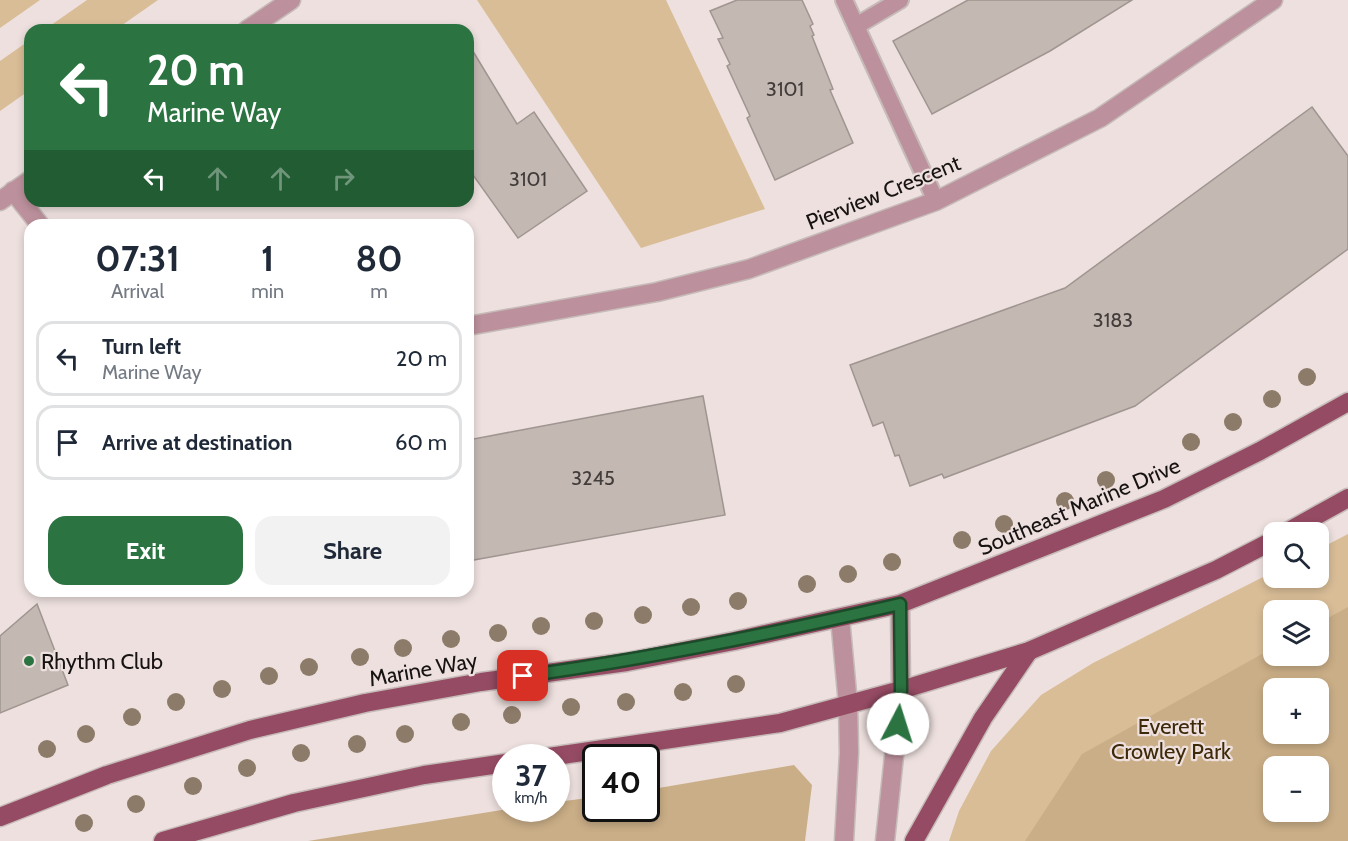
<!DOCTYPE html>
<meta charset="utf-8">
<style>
body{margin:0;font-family:Cabin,sans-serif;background:#f2f2f3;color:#1f2937;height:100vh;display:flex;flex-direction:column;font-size:22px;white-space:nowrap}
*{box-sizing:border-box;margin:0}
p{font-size:20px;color:#747a83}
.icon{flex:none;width:33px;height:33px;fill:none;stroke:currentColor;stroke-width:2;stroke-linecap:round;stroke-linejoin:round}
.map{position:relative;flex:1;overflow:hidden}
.panel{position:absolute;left:24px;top:219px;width:450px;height:378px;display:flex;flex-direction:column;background:#fff;border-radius:18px;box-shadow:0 3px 9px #0003}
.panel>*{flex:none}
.guide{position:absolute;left:24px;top:24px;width:450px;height:183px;border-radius:18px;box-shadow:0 3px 9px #0003;background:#2b7340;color:#fff;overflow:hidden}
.controls{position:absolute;left:1263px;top:522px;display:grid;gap:12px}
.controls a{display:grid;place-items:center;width:66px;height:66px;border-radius:12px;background:#fff;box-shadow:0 3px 9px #0003;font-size:30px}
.speed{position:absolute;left:492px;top:744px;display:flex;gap:12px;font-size:30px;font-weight:700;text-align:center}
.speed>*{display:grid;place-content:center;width:78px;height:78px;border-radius:50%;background:#fff;box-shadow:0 3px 9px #0003;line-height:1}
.speed small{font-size:15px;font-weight:400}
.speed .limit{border:3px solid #111;border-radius:9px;background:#fff;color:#111}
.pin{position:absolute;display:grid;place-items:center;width:51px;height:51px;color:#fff;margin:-26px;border-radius:12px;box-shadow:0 3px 9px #0006}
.me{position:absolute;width:66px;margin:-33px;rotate:5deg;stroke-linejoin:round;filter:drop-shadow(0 0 4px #0008)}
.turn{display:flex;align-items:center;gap:21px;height:126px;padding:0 24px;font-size:27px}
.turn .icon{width:78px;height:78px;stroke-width:2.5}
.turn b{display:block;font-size:42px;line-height:51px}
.lanes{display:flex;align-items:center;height:57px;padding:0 24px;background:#0003;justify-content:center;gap:30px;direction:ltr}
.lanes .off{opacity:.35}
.eta{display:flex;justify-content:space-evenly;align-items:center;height:102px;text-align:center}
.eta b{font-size:36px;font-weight:700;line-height:42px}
.button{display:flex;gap:12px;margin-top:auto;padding:12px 24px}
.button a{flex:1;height:69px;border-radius:18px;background:#2b7340;color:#fff;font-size:24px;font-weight:700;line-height:69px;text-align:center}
.button a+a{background:#f2f2f3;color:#1f2937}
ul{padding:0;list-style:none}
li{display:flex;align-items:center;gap:18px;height:75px;margin:0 12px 9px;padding:0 12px;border:3px solid #e0e1e3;border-radius:18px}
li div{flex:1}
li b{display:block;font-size:22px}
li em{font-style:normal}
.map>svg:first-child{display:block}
.green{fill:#d9bd97;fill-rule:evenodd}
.forest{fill:#caae87;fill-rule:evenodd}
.building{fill:#c3b8b2;stroke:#a09590;stroke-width:1.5}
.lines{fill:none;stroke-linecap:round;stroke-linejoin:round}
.service-casing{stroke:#c6bbb9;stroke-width:20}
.minor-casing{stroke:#c6bbb9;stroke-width:21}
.tertiary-casing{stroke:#c6bbb9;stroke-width:21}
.primary-casing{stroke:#c6bbb9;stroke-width:21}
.service{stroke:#bc919d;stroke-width:16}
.minor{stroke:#bc919d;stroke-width:18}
.tertiary{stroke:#bc919d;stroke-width:18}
.primary{stroke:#954b63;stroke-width:18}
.tree{fill:#8d7b69}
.route-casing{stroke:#1c4b2a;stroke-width:15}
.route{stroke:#2b7340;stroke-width:10}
.poi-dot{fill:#2b7340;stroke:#ede0de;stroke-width:2}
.labels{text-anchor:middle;stroke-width:4.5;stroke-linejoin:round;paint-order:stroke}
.number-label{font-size:20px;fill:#423c3a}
.street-label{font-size:22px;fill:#171312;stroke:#ede0de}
.poi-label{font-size:22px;fill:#171312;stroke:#ede0de;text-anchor:start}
.park-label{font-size:22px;fill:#3e2909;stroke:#ede0de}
</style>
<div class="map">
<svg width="1348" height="841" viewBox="0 0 1348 841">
<rect width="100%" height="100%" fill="#ede0de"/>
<!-- green -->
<g class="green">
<polygon points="0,0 40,0 0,28"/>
<polygon points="87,0 158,0 115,30 44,30"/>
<polygon points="477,0 666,0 765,209 641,248"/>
<polygon points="30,40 30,90 0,111 0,61"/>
<path d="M1348,534v307h-399l10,-30 32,-60 50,-56 52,-32 180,-91 1,6h44l1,-29zM1274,610h44v46h-44zM1274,688h44v46h-44zM1274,766h44v46h-44z"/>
</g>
<!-- forest -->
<g class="forest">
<path d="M1348,607v234h-323l57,-87 191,-106 1,8h44l1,-33zM1274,688h44v46h-44zM1274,766h44v46h-44z"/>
<polygon points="794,765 812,785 805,841 308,841 508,809 556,808 557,802 595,797 596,808 646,808 647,790"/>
</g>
<!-- building -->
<g class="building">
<polygon points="737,0 802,0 813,24 810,26 814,35 812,36 833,89 830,90 853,143 775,180 747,118 750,116 727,66 730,64 718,39 723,38 710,11"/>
<polygon points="968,0 1132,0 1050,51 932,114 893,41"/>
<polygon points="468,43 517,124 534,112 587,191 518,238 468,168"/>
<polygon points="1312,107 1348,156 1348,249 1135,406 944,478 942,474 910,486 899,455 895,456 883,422 873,426 850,365 1065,288"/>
<polygon points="703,396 725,515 468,561 468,440"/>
<polygon points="37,604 68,685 0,713 0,636"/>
</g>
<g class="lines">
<!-- service casing -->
<g class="service-casing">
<g id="service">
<polyline points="844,0 936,201"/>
<polyline points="856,26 900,0"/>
</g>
</g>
<!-- minor casing -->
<g class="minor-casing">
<g id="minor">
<polyline points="247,30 291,0"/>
<polyline points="13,191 40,225"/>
<polyline points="0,201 30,180"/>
<polyline points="468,326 657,292 749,269 936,201 1100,118 1273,0"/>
</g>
</g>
<!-- tertiary casing -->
<g class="tertiary-casing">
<g id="tertiary">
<polyline points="840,618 848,704 849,753 844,841"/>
<polyline points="885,841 901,690 900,604"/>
</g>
</g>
<!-- primary casing -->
<g class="primary-casing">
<g id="primary">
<polyline points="1287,532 1348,498"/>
<polyline points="542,758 780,723 901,690 1029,651 1216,570 1274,540"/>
<polyline points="0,817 107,775 250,730 365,703 481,682 627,662 734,641 900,604 1164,499 1260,451 1348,402"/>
<polyline points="163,841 294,803 424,775 506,763"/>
<polyline points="914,841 983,718 1029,651"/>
</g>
</g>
<!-- service -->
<use href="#service" class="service"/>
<!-- minor -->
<use href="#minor" class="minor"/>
<!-- tertiary -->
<use href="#tertiary" class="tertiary"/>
<!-- primary -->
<use href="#primary" class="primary"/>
</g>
<!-- trees -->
<g class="tree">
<circle cx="1307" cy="377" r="9"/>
<circle cx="1272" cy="399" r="9"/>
<circle cx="1233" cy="422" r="9"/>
<circle cx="1191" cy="442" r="9"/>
<circle cx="1106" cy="480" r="9"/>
<circle cx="1065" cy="501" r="9"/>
<circle cx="1004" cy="524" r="9"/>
<circle cx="962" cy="540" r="9"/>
<circle cx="892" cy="562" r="9"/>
<circle cx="848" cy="574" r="9"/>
<circle cx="807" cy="584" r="9"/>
<circle cx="738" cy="601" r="9"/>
<circle cx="691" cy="607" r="9"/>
<circle cx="643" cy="615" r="9"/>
<circle cx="594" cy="621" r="9"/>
<circle cx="541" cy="626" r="9"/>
<circle cx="498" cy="633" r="9"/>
<circle cx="451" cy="639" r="9"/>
<circle cx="403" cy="648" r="9"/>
<circle cx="360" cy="657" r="9"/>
<circle cx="309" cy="667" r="9"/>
<circle cx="269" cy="676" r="9"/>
<circle cx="736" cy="684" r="9"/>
<circle cx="222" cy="689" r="9"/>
<circle cx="683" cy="692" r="9"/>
<circle cx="176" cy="702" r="9"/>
<circle cx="626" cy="702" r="9"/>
<circle cx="571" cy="707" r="9"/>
<circle cx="512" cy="715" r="9"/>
<circle cx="132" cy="717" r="9"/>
<circle cx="461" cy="722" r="9"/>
<circle cx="86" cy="734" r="9"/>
<circle cx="405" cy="734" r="9"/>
<circle cx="357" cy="744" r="9"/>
<circle cx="47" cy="749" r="9"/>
<circle cx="301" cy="753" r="9"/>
<circle cx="247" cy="768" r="9"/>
<circle cx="193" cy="786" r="9"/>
<circle cx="136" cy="804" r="9"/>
<circle cx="84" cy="823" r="9"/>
</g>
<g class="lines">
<!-- route casing -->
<g class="route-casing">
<path id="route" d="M523,676c127,-17 252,-43 377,-72l1,86 -3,34"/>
</g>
<!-- route -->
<use href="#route" class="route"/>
</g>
<!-- markers -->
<circle class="poi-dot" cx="29" cy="661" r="6"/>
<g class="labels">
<!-- number labels -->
<g class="number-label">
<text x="785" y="96">3101</text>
<text x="528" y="186">3101</text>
<text x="1113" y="327">3183</text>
<text x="593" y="485">3245</text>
</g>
<!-- street labels -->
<g class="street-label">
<text transform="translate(883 192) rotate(-22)" y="8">Pierview Crescent</text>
<text transform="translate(1079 506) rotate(-23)" y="8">Southeast Marine Drive</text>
<text transform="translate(423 669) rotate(-10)" y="8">Marine Way</text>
</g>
<!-- poi labels -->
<g class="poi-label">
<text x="41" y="669">Rhythm Club</text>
</g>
<!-- park labels -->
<g class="park-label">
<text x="1171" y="734">Everett<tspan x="1171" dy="25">Crowley Park</tspan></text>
</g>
</g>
</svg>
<div class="controls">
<a><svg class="icon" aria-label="search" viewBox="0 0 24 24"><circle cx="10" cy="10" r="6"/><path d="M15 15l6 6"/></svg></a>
<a><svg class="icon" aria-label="layers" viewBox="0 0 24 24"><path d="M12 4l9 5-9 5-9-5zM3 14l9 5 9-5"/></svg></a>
<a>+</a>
<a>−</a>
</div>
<div class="speed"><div>37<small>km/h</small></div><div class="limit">40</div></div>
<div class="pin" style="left:523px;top:676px;background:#d93025"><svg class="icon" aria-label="arrive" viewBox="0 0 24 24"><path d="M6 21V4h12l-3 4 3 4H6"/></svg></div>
<svg class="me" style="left:898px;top:724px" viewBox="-20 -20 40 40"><circle r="19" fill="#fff"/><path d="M0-13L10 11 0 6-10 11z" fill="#2b7340"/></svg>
<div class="guide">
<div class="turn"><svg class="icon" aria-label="left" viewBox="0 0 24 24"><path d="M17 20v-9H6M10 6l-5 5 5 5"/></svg><div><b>20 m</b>Marine Way</div></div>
<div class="lanes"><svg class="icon" aria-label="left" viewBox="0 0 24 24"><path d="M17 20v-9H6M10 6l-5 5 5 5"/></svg><svg class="icon off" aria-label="ahead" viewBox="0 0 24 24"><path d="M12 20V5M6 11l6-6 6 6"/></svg><svg class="icon off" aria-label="ahead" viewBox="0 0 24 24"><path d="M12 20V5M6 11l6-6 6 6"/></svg><svg class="icon off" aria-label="right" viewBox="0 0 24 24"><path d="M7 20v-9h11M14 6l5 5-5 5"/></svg></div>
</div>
<section class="panel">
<div class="eta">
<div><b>07:31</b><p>Arrival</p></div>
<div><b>1</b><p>min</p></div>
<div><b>80</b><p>m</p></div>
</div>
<ul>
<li><svg class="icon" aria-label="left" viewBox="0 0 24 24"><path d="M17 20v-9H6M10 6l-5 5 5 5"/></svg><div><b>Turn left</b><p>Marine Way</p></div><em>20 m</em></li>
<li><svg class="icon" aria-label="arrive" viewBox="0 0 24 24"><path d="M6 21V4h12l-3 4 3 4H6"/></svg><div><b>Arrive at destination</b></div><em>60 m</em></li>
</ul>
<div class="button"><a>Exit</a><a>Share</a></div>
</section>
</div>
